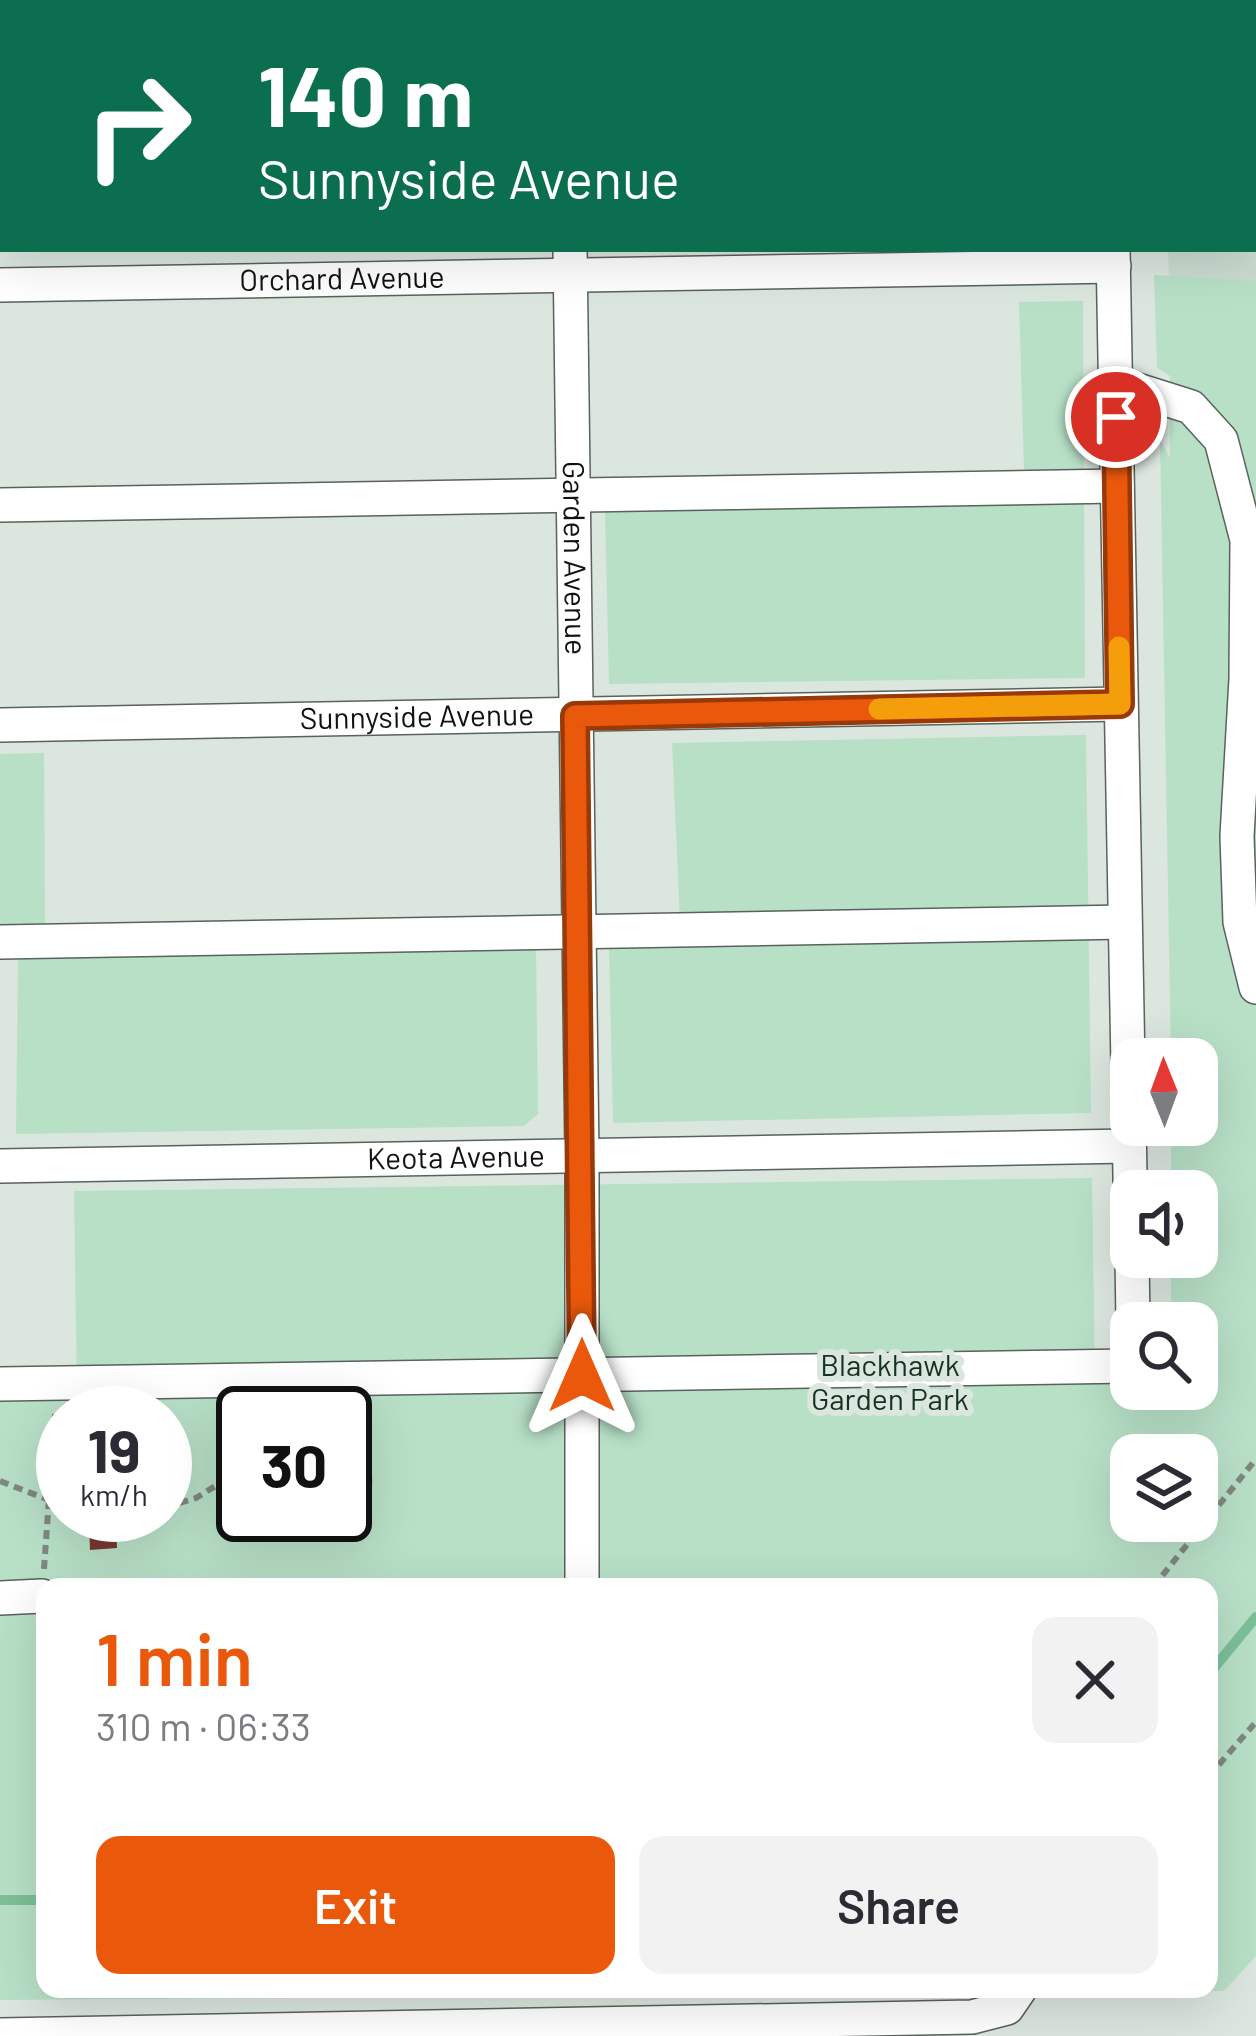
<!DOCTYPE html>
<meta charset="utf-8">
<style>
body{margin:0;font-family:Barlow,sans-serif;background:#f2f2f3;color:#2b2b33;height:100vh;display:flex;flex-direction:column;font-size:45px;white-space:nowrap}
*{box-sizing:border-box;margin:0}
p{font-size:39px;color:#7c7c81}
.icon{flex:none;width:66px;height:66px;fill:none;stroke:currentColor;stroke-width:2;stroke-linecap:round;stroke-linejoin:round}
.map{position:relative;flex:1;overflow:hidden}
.details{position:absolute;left:36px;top:1578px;width:1182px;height:420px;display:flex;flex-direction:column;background:#fff;border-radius:24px;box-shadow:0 12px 48px #0002}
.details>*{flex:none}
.top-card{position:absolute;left:0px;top:0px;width:1257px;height:252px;box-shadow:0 12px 48px #0002;background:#0b6e4f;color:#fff;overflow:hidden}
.needle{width:78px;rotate:359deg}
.tools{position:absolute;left:1110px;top:1038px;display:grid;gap:24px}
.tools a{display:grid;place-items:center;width:108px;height:108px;border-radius:24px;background:#fff;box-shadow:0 12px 48px #0002;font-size:60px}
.speed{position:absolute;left:36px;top:1386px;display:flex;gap:24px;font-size:60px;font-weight:700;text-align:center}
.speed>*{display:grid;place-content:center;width:156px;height:156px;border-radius:50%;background:#fff;box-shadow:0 12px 48px #0002;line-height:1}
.speed small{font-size:30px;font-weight:400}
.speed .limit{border:6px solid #111;border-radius:18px;background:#fff;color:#111}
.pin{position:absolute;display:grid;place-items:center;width:102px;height:102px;color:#fff;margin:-51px;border:6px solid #fff;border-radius:50%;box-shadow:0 3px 12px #0007}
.me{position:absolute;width:132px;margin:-66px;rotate:0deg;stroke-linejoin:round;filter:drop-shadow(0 0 9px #0008)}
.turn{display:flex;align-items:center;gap:42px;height:252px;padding:0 60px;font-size:54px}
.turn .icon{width:156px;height:156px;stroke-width:2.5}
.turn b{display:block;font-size:84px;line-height:102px}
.round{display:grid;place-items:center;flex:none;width:126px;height:126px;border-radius:24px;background:#f2f2f3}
.overview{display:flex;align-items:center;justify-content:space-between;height:204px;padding:0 60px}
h1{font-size:72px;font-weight:600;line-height:90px;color:#ea580c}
.action{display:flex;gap:24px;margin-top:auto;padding:24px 60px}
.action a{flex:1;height:138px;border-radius:24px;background:#ea580c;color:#fff;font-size:48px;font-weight:600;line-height:138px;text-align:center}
.action a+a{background:#f2f2f3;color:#2b2b33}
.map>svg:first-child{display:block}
.built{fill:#cbdcd1}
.green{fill:#b8e0c7;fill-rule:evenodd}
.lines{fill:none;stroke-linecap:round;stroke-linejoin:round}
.stream{stroke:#7cc098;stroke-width:10}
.building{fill:#78392f}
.minor-casing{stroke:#59625c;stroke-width:36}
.path{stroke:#808882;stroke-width:6;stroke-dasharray:9 6;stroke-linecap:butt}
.minor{stroke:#fff;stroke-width:33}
.route-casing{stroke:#983908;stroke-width:30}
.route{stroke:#ea580c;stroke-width:21}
.slow{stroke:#f59e0b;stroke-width:21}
.labels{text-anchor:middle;stroke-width:12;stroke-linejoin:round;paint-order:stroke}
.street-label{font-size:30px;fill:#101411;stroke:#dbe6df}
.park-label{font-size:30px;fill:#143221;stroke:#dbe6df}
</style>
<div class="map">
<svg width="1256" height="2036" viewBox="0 0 1256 2036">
<rect width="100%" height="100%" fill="#dbe6df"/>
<!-- built -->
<polygon class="built" points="1163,0 1256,0 1256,317 1170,320 1168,249 1254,249 1254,3"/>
<!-- green -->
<g class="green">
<path d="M1154,275l102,6v1675l-32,35 -1224,9v-606h77l-3,-203 1018,-13 3,205h36v6h66v-66h-26v-66h26v-66h-26v-66h26v-66h-26l-11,-620 10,19v-82l-13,-8zM63,1413h102v102h-102zM243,1413h102v102h-102zM1131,1455h66v66h-66zM45,1587h1164v402h-1164z"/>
<polygon points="1083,301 1085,678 609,684 605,512 1025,503 1019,302"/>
<polygon points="1086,735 1091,1113 613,1123 609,947 681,943 672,743"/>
<polygon points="44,753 45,926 0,927 0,754"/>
<polygon points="536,949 538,1114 524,1126 16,1134 18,959"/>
</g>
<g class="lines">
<!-- stream -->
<g class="stream">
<polyline points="1209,1674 1256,1617"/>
<polyline points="0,1900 45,1900"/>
</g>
</g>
<!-- building -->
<polygon class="building" points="116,1523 117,1548 90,1550 89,1524"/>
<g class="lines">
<!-- minor casing -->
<g class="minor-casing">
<g id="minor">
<polyline points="568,0 568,3"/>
<polyline points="1109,0 1109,3"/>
<polyline points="0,64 3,64"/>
<path id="s1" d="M570,249l12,906v432"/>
<polyline points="1113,249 1131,1230"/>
<path id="s2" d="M0,285l1114,-19"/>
<polyline points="1115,383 1191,407 1221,440 1247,540 1246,679 1237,836 1240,922 1256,987"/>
<polyline points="0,505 1117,486"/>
<path id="s3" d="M0,725l1120,-21"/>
<polyline points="0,942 1124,922"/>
<path id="s4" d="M0,1166l1129,-20"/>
<polyline points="1132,1257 1133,1323"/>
<polyline points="0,1384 1131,1366"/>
<polyline points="0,1598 42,1596"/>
<polyline points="0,2035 972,2017 1007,2008 1020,1989"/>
</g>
</g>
<!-- path -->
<g class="path">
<polyline points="0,1481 49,1500 63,1499"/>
<polyline points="165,1507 196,1498 243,1469"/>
<path d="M269,1515c6,5 14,14 22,18 55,28 112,-56 54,-94"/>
<polyline points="44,1569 55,1414"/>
<polyline points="1153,1587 1256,1459"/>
<polyline points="1209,1776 1256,1722"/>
</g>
<!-- minor -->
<use href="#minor" class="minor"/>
</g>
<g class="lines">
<!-- route casing -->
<g class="route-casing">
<polyline id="route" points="582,1376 575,716 1120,704 1116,417"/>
</g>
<!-- route -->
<use href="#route" class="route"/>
<!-- slow -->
<polyline class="slow" points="879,709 1120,704 1119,647"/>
</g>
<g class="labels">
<!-- street labels -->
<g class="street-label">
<text dy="10" stroke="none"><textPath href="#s2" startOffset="342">Orchard Avenue</textPath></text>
<text dy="10" stroke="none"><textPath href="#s1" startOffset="309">Garden Avenue</textPath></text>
<text dy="10" stroke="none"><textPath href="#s3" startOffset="417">Sunnyside Avenue</textPath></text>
<text dy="10" stroke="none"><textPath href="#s4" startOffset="456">Keota Avenue</textPath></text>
</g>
<!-- park labels -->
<g class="park-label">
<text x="890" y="1376">Blackhawk<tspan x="890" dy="34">Garden Park</tspan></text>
</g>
</g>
</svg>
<div class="tools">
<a><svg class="needle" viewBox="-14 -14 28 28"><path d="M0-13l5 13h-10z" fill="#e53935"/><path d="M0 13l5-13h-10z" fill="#7c7c81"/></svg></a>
<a><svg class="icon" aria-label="sound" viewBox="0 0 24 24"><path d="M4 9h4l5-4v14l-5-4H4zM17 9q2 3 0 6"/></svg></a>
<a><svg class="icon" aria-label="search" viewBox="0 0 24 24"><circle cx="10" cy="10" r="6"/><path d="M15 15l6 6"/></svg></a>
<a><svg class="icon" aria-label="layers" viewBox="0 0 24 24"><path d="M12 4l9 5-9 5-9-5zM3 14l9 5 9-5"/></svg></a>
</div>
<div class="speed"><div>19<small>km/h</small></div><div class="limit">30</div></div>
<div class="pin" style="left:1116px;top:417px;background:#d93025"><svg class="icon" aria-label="arrive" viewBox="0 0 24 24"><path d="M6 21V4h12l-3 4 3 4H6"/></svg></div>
<svg class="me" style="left:582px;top:1376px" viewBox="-20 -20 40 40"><path d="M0-17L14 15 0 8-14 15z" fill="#ea580c" stroke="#fff" stroke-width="4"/></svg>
<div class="top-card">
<div class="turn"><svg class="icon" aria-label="right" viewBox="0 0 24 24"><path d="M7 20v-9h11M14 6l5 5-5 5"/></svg><div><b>140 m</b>Sunnyside Avenue</div></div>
</div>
<section class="details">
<div class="overview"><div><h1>1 min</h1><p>310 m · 06:33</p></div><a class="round"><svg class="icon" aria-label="close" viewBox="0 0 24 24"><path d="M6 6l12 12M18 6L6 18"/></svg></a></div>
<div class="action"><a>Exit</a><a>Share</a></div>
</section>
</div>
